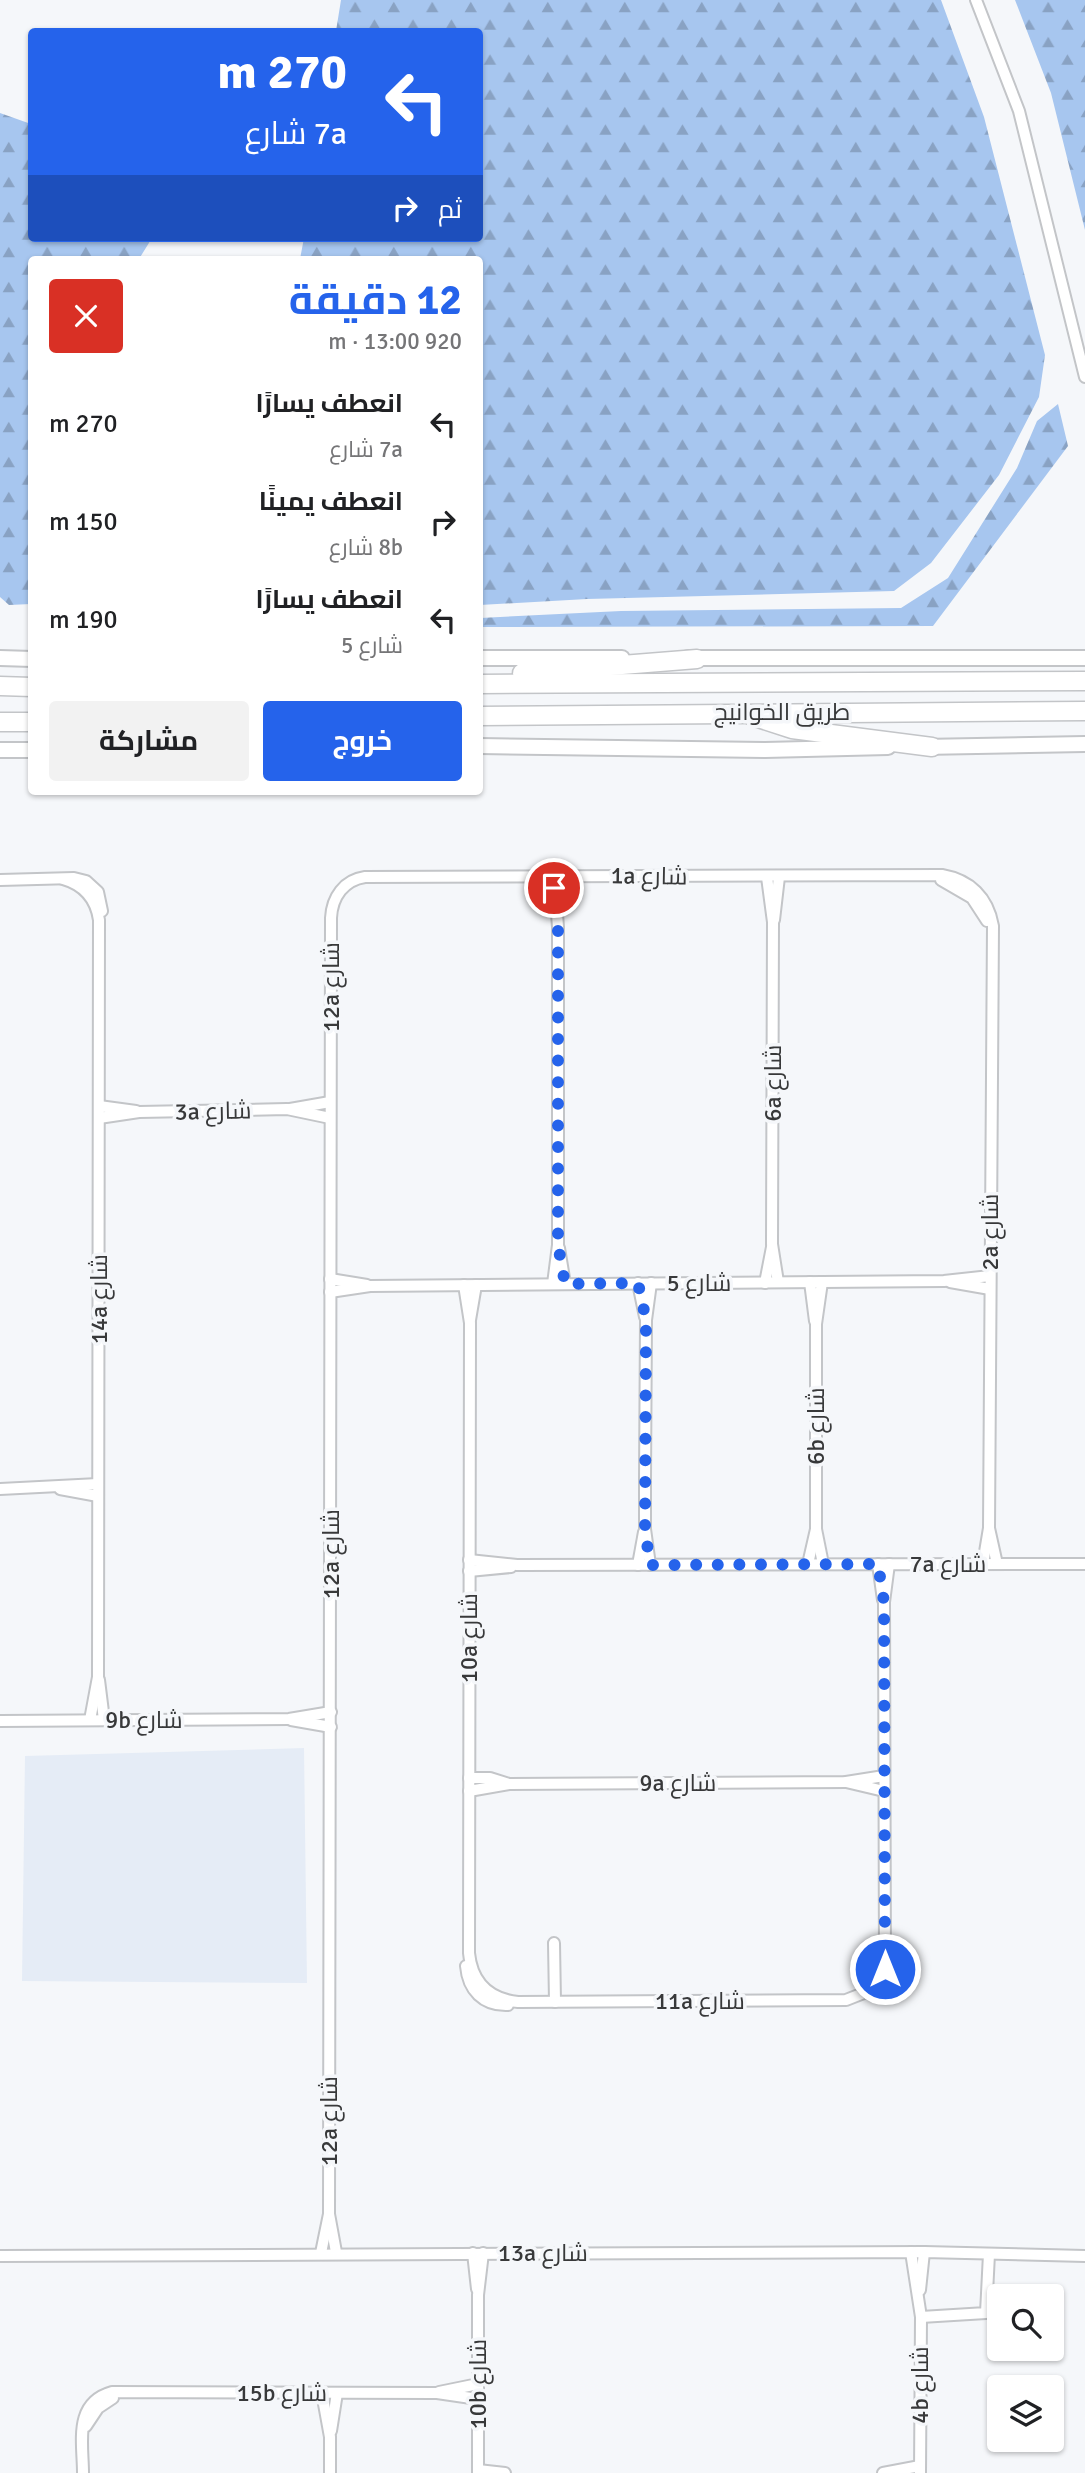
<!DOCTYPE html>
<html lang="ar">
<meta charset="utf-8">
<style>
body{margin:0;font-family:Signika,Cairo,sans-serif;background:#f2f2f2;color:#202124;direction:rtl;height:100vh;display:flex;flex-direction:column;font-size:26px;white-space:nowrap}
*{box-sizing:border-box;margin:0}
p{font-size:23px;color:#757577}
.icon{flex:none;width:38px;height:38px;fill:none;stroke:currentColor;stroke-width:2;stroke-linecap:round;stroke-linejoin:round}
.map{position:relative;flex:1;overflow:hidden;direction:ltr}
.drawer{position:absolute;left:28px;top:256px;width:455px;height:539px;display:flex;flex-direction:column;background:#fff;border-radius:7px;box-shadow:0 2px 5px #0004;direction:rtl}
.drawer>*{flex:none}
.top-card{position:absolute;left:28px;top:28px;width:455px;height:214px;border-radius:7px;box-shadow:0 2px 5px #0004;direction:rtl;background:#2563eb;color:#fff;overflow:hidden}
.fabs{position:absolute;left:987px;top:2284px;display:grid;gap:14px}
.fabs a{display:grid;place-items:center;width:77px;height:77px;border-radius:7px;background:#fff;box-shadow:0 2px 5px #0004;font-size:35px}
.pin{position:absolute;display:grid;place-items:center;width:60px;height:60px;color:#fff;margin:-30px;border:4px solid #fff;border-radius:50%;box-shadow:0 2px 7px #0007}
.me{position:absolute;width:77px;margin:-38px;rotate:0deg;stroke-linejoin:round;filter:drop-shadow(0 0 5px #0008)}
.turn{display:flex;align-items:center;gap:24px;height:147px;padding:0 21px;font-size:32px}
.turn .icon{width:91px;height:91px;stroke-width:2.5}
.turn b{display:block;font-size:49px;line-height:60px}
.then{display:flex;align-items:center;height:66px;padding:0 21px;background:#0003;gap:14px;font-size:26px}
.round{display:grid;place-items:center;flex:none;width:74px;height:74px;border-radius:7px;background:#f2f2f2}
.overview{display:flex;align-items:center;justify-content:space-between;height:119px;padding:0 21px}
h1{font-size:42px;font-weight:700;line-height:52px;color:#2563eb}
.primary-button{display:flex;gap:14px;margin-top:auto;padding:14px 21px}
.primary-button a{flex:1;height:80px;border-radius:7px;background:#2563eb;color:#fff;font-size:28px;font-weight:700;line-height:80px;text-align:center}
.primary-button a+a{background:#f2f2f2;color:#202124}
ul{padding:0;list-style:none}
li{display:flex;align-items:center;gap:21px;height:98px;padding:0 21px}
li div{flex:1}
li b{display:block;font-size:26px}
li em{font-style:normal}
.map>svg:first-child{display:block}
.built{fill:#e5ecf6}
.forest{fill:url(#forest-firs)}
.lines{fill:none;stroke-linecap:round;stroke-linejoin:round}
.minor-casing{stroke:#c3c5c8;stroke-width:14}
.tertiary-casing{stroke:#c3c5c8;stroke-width:18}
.trunk-casing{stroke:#c3c5c8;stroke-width:21}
.minor{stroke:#fff;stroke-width:10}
.tertiary{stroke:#fff;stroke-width:14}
.trunk{stroke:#fff;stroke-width:18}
.route{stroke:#2563eb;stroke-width:12;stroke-dasharray:0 21.6}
.labels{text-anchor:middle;stroke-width:7;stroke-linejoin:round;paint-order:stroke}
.street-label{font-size:24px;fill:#38393a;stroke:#f5f7fa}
</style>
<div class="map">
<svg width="1085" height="2473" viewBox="0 0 1085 2473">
<defs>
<pattern id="forest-firs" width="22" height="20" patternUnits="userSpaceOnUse" patternTransform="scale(1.75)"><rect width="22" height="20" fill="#a7c6ef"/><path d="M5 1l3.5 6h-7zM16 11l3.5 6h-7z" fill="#89a2c3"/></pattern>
</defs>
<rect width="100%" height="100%" fill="#f5f7fa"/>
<!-- built -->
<polygon class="built" points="304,1748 307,1983 22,1981 25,1756"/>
<!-- forest -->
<g class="forest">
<polygon points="341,0 941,0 984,117 1045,355 1039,397 999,475 931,563 894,591 587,599 480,605 480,259 300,259 304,238 480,238 480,32 336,31"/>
<polygon points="1015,0 1085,0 1085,230 1051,93"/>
<polygon points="0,113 31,124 32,238 152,238 139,259 32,259 31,604 9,605 0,597"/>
<polygon points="1058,404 1068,446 933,626 480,627 480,618 621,611 901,608 948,578 1017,468 1037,421"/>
</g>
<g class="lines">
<!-- minor casing -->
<g class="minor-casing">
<g id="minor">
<polyline points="976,0 1019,111 1085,377"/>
<polyline points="767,877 773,922 772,1244 778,1282"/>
<path d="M63,879c21,6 33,20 36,41l-1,757 -8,43"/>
<polyline points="0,880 74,878 86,881 98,892 102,911"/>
<polyline points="941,880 972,898 987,921"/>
<polyline points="561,910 563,875"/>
<polyline points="774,920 779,877"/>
<polyline points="99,1106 136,1111"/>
<polyline points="290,1109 330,1102"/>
<polyline points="99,1118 139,1112 287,1109 330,1118"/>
<polyline points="559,1248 565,1284"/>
<polyline points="330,1279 367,1285"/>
<polyline points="810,1282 815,1321"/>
<polyline points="950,1282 990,1289"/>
<polyline points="638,1283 645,1317"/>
<polyline points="765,1283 772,1247"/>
<polyline points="553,1284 558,1245 558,927 554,875"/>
<path d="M464,1285l6,38 -1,630c3,29 20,46 49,49l328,-2 33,-13 6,-18 -1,-367 5,-38"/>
<polyline points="330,1292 370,1286 944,1281 990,1276"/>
<polyline points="470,1320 476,1285"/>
<polyline points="0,1489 98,1484"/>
<polyline points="60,1489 98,1496"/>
<polyline points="816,1529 823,1564"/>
<polyline points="469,1560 517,1565 1085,1564"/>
<polyline points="808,1564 816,1529 816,1324 822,1282"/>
<polyline points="878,1564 883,1600"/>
<polyline points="983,1564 989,1528"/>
<polyline points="638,1565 644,1532"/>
<polyline points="650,1565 645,1529 645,1479 646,1320 651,1283"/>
<polyline points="469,1571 511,1567"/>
<polyline points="99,1680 104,1720"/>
<polyline points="291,1720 331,1727"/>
<polyline points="0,1721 289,1719 331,1712"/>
<polyline points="469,1778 490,1778 509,1784"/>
<polyline points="846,1782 884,1791"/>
<polyline points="469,1791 509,1784 846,1782 884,1776"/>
<polyline points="554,1943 555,2002"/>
<path d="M466,1966c2,24 17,40 42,39"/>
<path d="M336,2252l-7,-38 2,-1296c1,-21 13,-38 34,-41l577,-2c28,5 46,22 51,51l-4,602 8,36"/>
<polyline points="911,2252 921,2317 920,2473"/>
<polyline points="321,2253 329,2214"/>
<polyline points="473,2253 477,2289"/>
<polyline points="0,2256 924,2252 1085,2256"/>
<polyline points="920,2290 924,2252"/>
<polyline points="921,2317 986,2313 989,2254"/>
<polyline points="439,2392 478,2384"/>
<polyline points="322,2393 330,2437 330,2473"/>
<polyline points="86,2426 98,2408 113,2398"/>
<polyline points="331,2431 337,2393"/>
<polyline points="478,2470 505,2473"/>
<path d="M83,2473c0,-31 -10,-70 29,-81l325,1 41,6"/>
<polyline points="478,2473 478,2295 483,2253"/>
<polyline points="883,2473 920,2466"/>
</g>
</g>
<!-- tertiary casing -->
<g class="tertiary-casing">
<g id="tertiary">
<polyline points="0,658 32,659"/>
<polyline points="480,658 622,658"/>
<polyline points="688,658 1085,658"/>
<polyline points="480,746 765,750 888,747"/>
<polyline points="922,747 1085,744"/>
<polyline points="0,750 32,750"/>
</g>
</g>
<!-- trunk casing -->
<g class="trunk-casing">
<g id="trunk">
<polyline points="522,673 697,659"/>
<polyline points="480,684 1085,681"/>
<polyline points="0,686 32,687"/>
<polyline points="480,716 1085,711"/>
<polyline points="752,716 792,729 932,747"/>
<polyline points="0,722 32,722"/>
</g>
</g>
<!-- minor -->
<use href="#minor" class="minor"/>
<!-- tertiary -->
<use href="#tertiary" class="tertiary"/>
<!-- trunk -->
<use href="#trunk" class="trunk"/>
</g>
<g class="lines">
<!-- route -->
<polyline class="route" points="554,888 558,927 558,1245 565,1284 638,1283 646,1320 645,1529 650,1565 878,1564 884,1602 885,1969"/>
</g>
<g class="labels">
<!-- street labels -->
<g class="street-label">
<text x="782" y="720">طريق الخوانيج</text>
<text transform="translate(649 876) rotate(1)" y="8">1a شارع</text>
<text transform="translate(331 987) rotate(-90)" y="8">12a شارع</text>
<text transform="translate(773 1083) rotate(-90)" y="8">6a شارع</text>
<text transform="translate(213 1111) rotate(-1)" y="8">3a شارع</text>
<text transform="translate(990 1232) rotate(-90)" y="8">2a شارع</text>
<text x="699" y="1291">شارع 5</text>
<text transform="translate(99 1299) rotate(-90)" y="8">14a شارع</text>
<text transform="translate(816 1426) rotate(-90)" y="8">6b شارع</text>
<text transform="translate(331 1554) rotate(-90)" y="8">12a شارع</text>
<text x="948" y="1572">7a شارع</text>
<text transform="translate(469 1638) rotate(-90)" y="8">10a شارع</text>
<text x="144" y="1728">9b شارع</text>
<text x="678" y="1791">9a شارع</text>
<text x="700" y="2009">11a شارع</text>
<text transform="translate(329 2121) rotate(-90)" y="8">12a شارع</text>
<text x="543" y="2261">13a شارع</text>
<text transform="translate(478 2384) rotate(-90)" y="8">10b شارع</text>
<text transform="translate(920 2385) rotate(-90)" y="8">4b شارع</text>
<text x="282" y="2401">15b شارع</text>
</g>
</g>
</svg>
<div class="fabs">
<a><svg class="icon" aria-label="search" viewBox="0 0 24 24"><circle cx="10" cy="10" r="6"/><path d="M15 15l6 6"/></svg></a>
<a><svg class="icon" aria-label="layers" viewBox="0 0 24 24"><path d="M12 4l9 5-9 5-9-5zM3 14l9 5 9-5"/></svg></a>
</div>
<div class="pin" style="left:554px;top:888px;background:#d93025"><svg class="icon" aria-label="arrive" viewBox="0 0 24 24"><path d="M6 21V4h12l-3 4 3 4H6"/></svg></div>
<svg class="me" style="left:885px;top:1969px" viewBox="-20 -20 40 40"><circle r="17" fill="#2563eb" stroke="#fff" stroke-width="3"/><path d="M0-11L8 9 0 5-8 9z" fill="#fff"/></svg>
<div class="top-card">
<div class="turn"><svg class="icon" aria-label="left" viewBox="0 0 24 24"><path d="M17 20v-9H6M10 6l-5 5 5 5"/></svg><div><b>270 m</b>7a شارع</div></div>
<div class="then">ثم<svg class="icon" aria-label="right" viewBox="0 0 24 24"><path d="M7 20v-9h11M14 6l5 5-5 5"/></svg></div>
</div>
<section class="drawer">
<div class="overview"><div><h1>12 دقيقة</h1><p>920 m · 13:00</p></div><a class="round" style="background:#d93025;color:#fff"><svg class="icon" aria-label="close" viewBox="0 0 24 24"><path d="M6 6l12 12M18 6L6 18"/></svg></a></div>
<ul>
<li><svg class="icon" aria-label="left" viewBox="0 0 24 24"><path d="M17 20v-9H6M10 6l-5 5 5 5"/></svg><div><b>انعطف يسارًا</b><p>7a شارع</p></div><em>270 m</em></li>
<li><svg class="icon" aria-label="right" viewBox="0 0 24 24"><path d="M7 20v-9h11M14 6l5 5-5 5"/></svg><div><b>انعطف يمينًا</b><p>8b شارع</p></div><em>150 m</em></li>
<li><svg class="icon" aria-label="left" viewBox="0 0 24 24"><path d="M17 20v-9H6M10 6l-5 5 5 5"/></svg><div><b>انعطف يسارًا</b><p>شارع 5</p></div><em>190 m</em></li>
</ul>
<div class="primary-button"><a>خروج</a><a>مشاركة</a></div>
</section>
</div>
